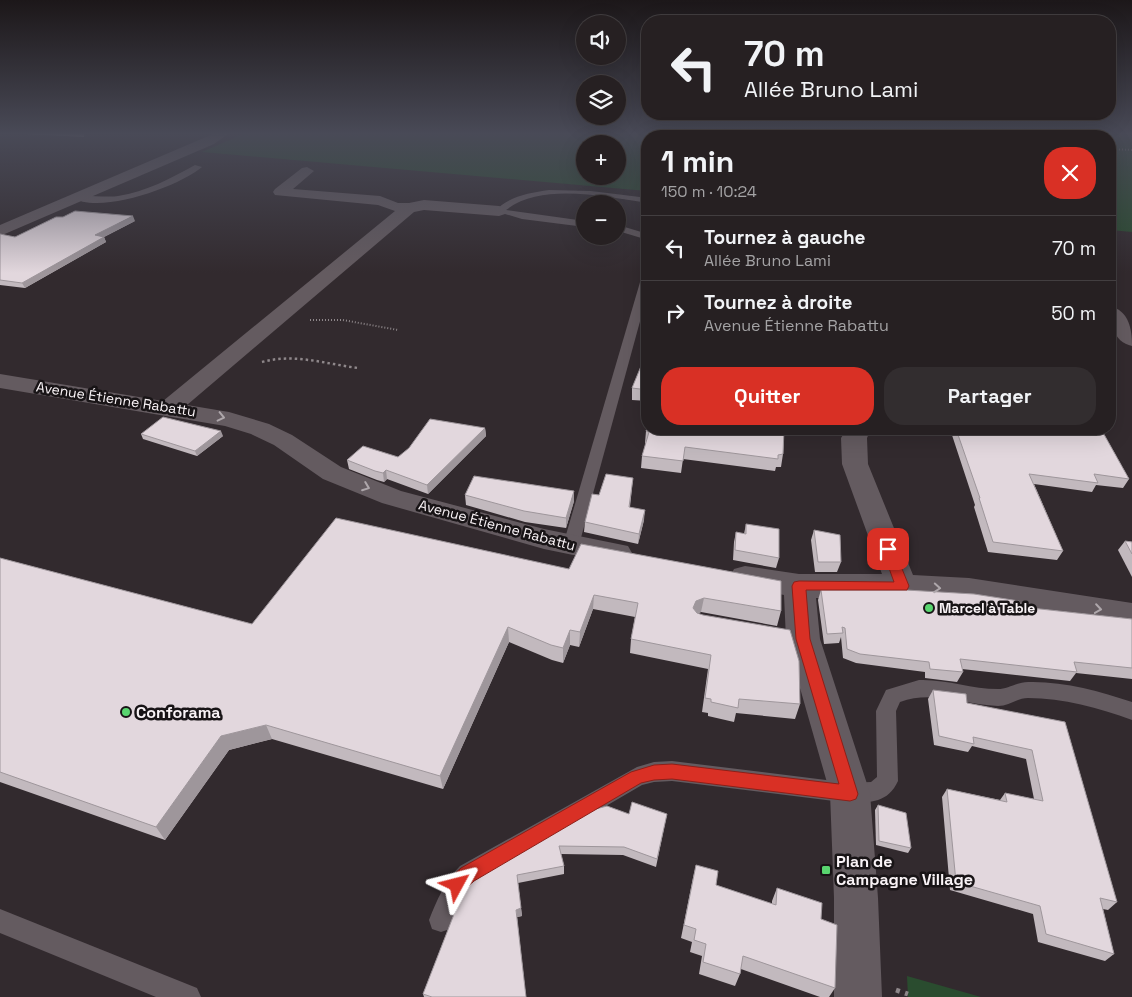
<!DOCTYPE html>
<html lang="fr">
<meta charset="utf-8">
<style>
body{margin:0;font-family:"Space Grotesk",sans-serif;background:#322d2f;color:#f1f3f6;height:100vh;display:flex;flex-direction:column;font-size:19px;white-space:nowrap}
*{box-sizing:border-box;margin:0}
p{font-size:16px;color:#a4a3a5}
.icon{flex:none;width:28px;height:28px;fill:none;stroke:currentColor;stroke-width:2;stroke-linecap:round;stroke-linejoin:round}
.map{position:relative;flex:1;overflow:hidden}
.side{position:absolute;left:641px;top:130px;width:475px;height:305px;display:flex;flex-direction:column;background:#262022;border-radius:20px;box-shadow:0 5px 20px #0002,0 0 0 1px #423e40}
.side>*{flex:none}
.guide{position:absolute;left:641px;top:15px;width:475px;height:105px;border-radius:20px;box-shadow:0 5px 20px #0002,0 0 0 1px #423e40;background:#262022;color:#f1f3f6;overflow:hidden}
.tools{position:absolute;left:576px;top:15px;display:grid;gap:10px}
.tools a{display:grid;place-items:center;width:50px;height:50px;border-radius:50%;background:#262022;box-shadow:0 5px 20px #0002,0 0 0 1px #423e40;font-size:25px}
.pin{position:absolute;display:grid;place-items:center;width:42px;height:42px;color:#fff;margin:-21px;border-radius:10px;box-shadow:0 2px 8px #0006}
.me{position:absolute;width:55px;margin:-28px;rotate:52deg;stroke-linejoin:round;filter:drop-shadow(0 0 4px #0008)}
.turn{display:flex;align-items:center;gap:18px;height:105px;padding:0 20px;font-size:22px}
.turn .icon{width:65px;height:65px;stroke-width:2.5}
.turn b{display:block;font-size:35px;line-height:42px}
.round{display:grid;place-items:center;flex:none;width:52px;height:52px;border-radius:20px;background:#322d2f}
.head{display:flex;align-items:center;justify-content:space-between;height:85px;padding:0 20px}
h1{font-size:30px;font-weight:700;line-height:38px}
.button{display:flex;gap:10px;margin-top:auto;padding:10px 20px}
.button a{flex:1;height:58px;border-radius:20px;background:#d93025;color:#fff;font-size:20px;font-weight:700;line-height:58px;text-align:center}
.button a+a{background:#322d2f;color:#f1f3f6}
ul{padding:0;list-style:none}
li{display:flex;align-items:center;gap:15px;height:65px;padding:0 20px;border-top:1px solid #423e40}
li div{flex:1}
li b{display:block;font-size:19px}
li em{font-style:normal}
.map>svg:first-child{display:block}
.green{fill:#2a4c2f;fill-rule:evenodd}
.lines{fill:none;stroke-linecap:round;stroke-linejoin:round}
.path-far2{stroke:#8e878a;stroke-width:2;stroke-dasharray:1 2;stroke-linecap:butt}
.path-far1{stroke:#8e878a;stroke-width:2.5;stroke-dasharray:2.5 3;stroke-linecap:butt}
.path{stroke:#8e878a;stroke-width:5;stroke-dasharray:4 5.5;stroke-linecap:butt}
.service{fill:#645b60;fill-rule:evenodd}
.minor{fill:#645b60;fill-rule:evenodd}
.wall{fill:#c2b9be}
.shaded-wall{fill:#9e969b}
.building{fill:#e2d7dd;stroke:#9e969b}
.oneway{stroke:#aea7ab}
.route{fill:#d93025;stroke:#8d1f18}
.poi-dot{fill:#59d56f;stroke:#181416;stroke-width:2}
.labels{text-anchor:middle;stroke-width:5;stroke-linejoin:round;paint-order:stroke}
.street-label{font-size:14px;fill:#f9f3f6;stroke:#181416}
.poi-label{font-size:14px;font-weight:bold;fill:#f9f3f6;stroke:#181416;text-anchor:start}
.near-poi-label{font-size:16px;font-weight:bold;fill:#f9f3f6;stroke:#181416;text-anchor:start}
</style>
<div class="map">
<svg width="1132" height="997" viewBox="0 0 1132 997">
<rect width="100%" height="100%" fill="#322a2e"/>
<!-- green -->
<g class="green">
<path d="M243,134h889v98l-22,-2v-94h-462l-1,55 -445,-39zM585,144h33v32h-33z"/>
<polygon points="907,976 981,997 982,997 908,997"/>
</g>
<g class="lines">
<!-- path-far2 -->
<g class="path-far2">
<polyline points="874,134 900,134"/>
<polyline points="955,134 986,136"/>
<polyline points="1110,149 1132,150"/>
<polyline points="310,320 343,320 398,330"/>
</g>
<!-- path-far1 -->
<path class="path-far1" d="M262,362c32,-9 64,2 96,6"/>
<!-- path -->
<polyline class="path" points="896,990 908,994"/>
<!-- service -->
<g class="service">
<path d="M195,165l7,2c-22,19 -104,49 -130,30 5,-3 36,1 46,-1 28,-4 53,-18 77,-31z"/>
<path d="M549,190l42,1 57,7v5c-43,-6 -106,-21 -142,7l79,11v6l-63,-8 -27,-8c14,-15 34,-18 54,-21z"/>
<polygon points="618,225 648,234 648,240 618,231"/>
<polygon points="648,269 648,292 579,545 577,549 571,551 565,549 563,545 643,272"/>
<path d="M919,680c27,-1 52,9 79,9 10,0 19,-7 30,-7 35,-1 71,9 104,20v18c-33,-12 -69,-22 -104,-22 -11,0 -19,8 -30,8 -34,-1 -65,-16 -98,-4l-4,9 2,70c-10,22 -27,21 -48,22l-178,-22 -18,1 -12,3 -166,97 -11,11 -15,36 -9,3 -9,-3 -3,-9c8,-20 16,-39 31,-54l177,-99 17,-5 18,-1 178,22 21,-1 6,-5 -1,-66 10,-21z"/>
<polygon points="0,909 197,988 201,997 156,997 0,933"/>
</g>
<!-- minor -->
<g class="minor">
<polygon points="213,134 228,134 214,144 0,236 0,225"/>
<polygon points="307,167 314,171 293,189 380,196 398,203 409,203 424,200 499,206 505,208 507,211 505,214 499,216 424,210 414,212 187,405 229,412 269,424 292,435 341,467 401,491 544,529 628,546 632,553 628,560 617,564 544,549 382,503 323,479 274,445 251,434 225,426 0,388 0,374 163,401 395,211 378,205 275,195 273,192 275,189 302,168"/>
<path d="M1110,306c19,5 22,23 22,40 -19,-4 -22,-23 -22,-40z"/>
<polygon points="847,429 871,429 867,438 868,464 913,575 969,578 1132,603 1132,627 969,602 902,598 816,598 820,639 870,793 878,898 882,997 834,997 834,898 830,793 786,639 784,595 734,585 730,577 734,569 745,566 799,574 882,574 842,464 841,438"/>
</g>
</g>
<!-- wall -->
<g class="wall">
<polygon points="26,134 84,134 84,137"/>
<polygon points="135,221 104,237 106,242 25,288 0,285 0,234 15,237"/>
<polygon points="648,354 648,401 632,400 632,388"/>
<polygon points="485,428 486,436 428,494 387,479 384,482 377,480 349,469 347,460 398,457"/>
<polygon points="739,429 784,429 783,454 781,467 776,467 775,471 683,459 681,473 641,468 642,456 646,443 645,443 646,431 738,433"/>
<polygon points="950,429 1101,429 1129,479 1123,488 1096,485 1092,492 1034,484 1063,551 1057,560 988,552 974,507 975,505"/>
<polygon points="141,434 223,436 197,456 143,439"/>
<polygon points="633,478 630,507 644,520 638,544 584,532 585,522 599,495"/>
<polygon points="465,495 574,501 566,528 525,522 466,505"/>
<polygon points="746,524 779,558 776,568 733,560 734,542 736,532 744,534"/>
<polygon points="814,530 841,562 837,572 815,572 811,540"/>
<polygon points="1125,541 1132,542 1132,577 1118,550"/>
<polygon points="0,558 252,624 569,569 781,611 777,626 701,612 697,614 800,704 795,719 736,713 734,722 708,716 708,713 702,712 708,669 630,653 631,639 635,617 593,609 579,647 570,645 563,663 552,660 509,642 443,789 272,739 229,750 165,840 0,782"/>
<polygon points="821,590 1022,607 1132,619 1132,679 1076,673 1070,681 962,669 963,672 957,682 925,678 925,672 856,663 843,658 841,637 839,643 824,644 818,600"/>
<polygon points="933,690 967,703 1065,722 1117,902 1108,910 1103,909 1114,954 1105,961 1038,942 1033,914 950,890 942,797 947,789 1000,800 1005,793 1034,799 1026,759 972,746 968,752 934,745 928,699"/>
<polygon points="878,805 911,848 908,853 876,845 875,810"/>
<polygon points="629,814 667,814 656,867 623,855 561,854 564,866 564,874 518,883 522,916 517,917 526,997 424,997 423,994 465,886"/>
<polygon points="696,865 716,885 772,904 772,901 777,888 821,919 835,988 829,997 820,997 741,969 740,974 735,986 699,974 702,956 690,952 692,942 681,938 693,878"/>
</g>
<!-- shaded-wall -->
<g class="shaded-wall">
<polygon points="133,216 135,221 104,237 106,242 25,288 22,283 95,235"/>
<polygon points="485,428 486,436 428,494 427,485"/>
<polygon points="221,431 223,436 197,456 195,451"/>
<polygon points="386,470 387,479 384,482 383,473"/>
<polygon points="574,491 574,501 566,528 566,518"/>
<polygon points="645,510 644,520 638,544 639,534"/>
<polygon points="594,595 593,609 579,647 580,632"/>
<polygon points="704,598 701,612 693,615 693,608 696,601"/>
<polygon points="508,627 509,642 443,789 440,776"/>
<polygon points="570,630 570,645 563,663 563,648"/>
<polygon points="266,725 272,739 229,750 165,840 156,827 221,736"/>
<polygon points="521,908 522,916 517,917 516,910"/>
</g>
<!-- building -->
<g class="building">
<polygon points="75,211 133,216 95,235 104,237 22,283 0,280 0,234 15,237 56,217 63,217"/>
<polygon points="646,354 648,354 648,390 632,388"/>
<polygon points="163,417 221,431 195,451 141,434"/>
<polygon points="430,419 485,428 427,485 386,470 383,473 375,471 347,460 363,446 398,457 409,448"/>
<polygon points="648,426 648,429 707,429 740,433 740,429 784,429 783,454 778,455 778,459 685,447 683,461 642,456 649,432 646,431"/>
<polygon points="956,429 1101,429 1129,479 1094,474 1098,483 1029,474 1063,551 993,542 979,498 980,498"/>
<polygon points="606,474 633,478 629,507 645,510 639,534 585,522 592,494 599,495"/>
<polygon points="474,476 574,491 566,518 524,511 465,495"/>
<polygon points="336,518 569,569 581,544 781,581 781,611 704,598 696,601 693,608 697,613 703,615 790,630 799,661 800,704 739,699 738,708 711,702 711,699 705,698 711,655 631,639 638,603 594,595 580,632 570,630 563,648 551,645 508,627 440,776 266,725 221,736 156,827 0,772 0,558 252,624"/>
<polygon points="746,524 779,529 779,558 735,550 736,532 746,534"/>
<polygon points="814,530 840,535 841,562 818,562"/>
<polygon points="1125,541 1132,542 1132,554"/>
<polygon points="821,590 906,590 974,594 1019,601 1022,607 1132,619 1132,668 1074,662 1077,672 960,659 963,672 930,669 929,662 860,654 847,649 845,628 842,627 843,633 827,634"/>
<polygon points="933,690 966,694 967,703 1065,722 1117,902 1100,898 1114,954 1046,934 1040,906 956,882 947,789 1007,802 1005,793 1043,801 1032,750 973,737 974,744 939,736"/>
<polygon points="632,802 667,814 657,859 624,847 559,846 564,866 517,875 521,908 516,910 526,997 432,997 423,994 465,886 476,876 588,811 607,806 629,814"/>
<polygon points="878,805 906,813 911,848 879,841"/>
<polygon points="696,865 718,871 716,885 776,905 777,888 822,903 821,919 837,925 835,988 743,956 740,974 703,962 706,944 694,940 696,929 684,925"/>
</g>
<!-- one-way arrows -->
<defs><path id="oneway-chevron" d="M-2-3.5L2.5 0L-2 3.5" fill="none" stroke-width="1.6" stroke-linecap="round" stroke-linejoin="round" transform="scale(1.25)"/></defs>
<g class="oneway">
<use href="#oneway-chevron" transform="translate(221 417) rotate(13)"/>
<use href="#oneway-chevron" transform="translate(366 487) rotate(21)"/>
<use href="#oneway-chevron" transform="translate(937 588) rotate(4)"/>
<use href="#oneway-chevron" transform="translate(1098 609) rotate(8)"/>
</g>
<!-- sky -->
<linearGradient id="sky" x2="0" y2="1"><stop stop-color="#1c1719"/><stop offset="0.49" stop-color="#494a57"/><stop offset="1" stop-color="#494a57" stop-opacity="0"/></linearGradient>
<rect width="1132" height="273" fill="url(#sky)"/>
<!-- route -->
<polygon class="route" points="888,545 894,549 909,586 907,590 806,590 810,639 858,794 856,799 850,801 672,779 654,780 641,783 474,881 463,891 457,894 450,891 448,885 450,878 461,868 631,772 654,765 672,764 839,784 796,639 792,586 794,582 799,581 894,582 882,549"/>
<!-- markers -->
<g class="poi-dot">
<circle cx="929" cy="608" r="5"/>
<circle cx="126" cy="712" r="5"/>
<rect x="821" y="865" width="10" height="10" rx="2.5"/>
</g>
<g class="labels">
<!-- street labels -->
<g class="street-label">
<text transform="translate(116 399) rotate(9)" y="5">Avenue Étienne Rabattu</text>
<text transform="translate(497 525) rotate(15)" y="5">Avenue Étienne Rabattu</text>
</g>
<!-- poi labels -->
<g class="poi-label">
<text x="939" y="613">Marcel à Table</text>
</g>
<!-- near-poi labels -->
<g class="near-poi-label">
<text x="136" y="718">Conforama</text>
<text x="836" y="867">Plan de<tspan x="836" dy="18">Campagne Village</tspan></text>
</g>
</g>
</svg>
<div class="tools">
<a><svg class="icon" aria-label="sound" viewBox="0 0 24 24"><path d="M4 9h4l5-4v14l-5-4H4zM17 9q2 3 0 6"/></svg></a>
<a><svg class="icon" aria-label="layers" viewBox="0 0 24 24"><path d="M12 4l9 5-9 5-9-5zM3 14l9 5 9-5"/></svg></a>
<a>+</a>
<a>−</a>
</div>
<div class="pin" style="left:888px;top:549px;background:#d93025"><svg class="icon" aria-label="arrive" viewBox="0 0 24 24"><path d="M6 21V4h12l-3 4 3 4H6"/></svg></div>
<svg class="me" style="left:457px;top:885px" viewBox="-20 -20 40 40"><path d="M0-17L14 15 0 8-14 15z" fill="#d93025" stroke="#fff" stroke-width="4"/></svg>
<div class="guide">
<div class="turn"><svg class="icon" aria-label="left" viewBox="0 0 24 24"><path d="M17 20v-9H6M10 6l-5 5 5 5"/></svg><div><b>70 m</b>Allée Bruno Lami</div></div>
</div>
<section class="side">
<div class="head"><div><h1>1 min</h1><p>150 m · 10:24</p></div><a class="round" style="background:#d93025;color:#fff"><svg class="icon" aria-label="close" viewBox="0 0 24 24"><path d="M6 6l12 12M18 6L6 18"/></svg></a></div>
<ul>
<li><svg class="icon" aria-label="left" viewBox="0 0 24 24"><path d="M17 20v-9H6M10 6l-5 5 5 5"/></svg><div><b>Tournez à gauche</b><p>Allée Bruno Lami</p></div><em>70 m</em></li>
<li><svg class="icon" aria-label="right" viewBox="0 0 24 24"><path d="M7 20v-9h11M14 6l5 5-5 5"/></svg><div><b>Tournez à droite</b><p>Avenue Étienne Rabattu</p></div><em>50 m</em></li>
</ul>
<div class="button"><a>Quitter</a><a>Partager</a></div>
</section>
</div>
